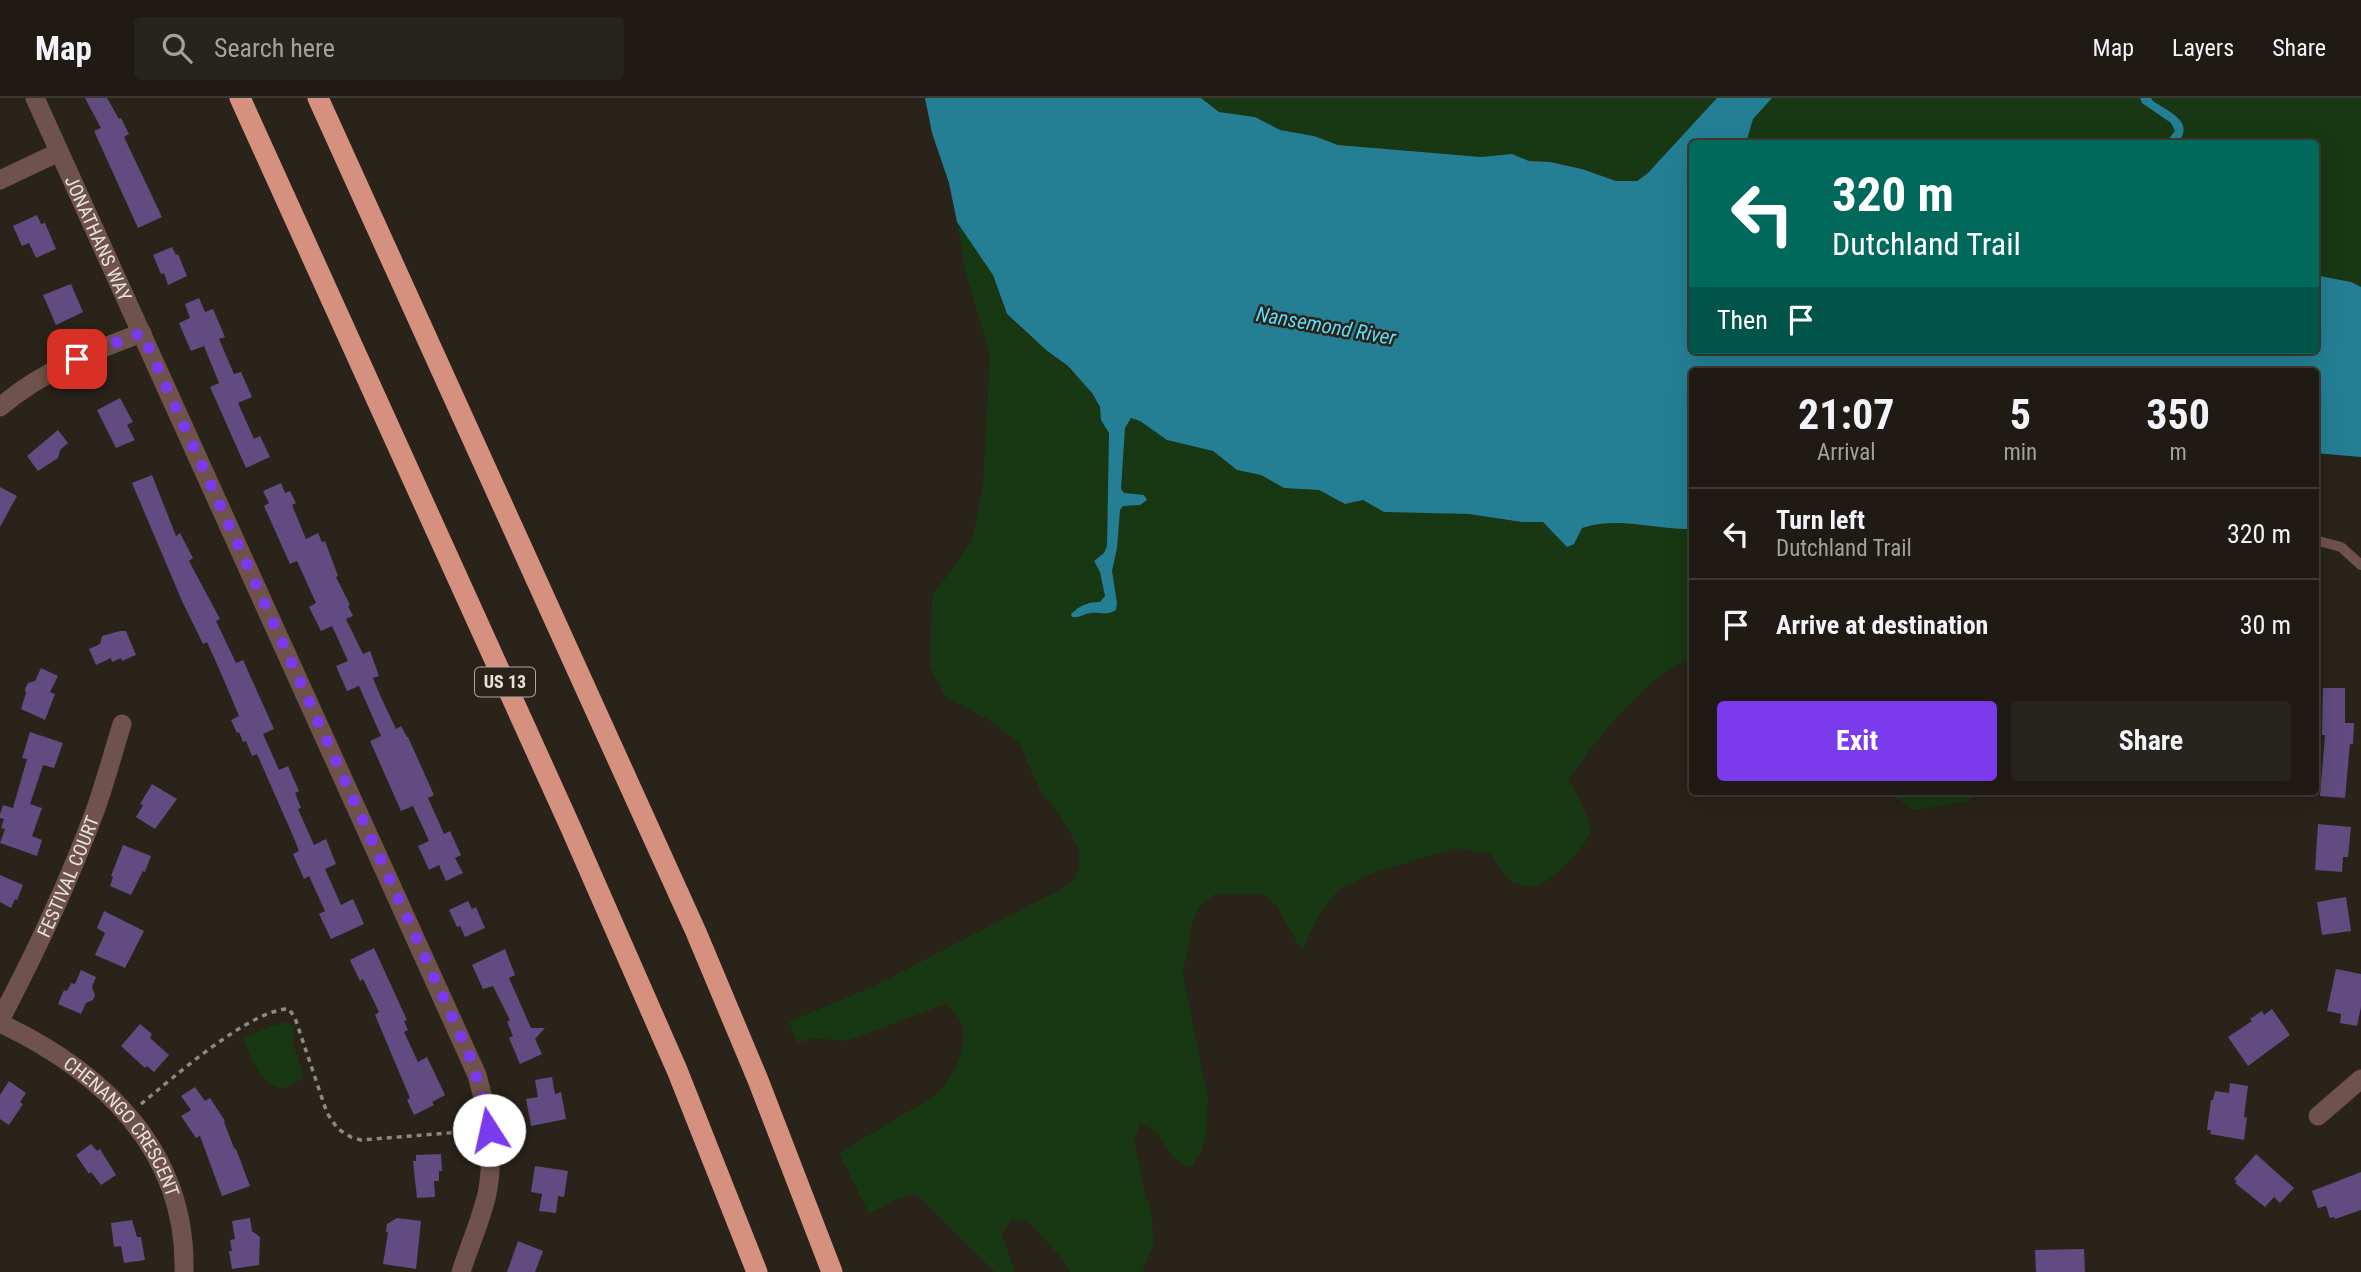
<!DOCTYPE html>
<style>
body{margin:0;font-family:"Roboto Condensed",sans-serif;background:#27231d;color:#f1f3f6;height:100vh;display:flex;flex-direction:column;font-size:26px;white-space:nowrap}
*{box-sizing:border-box;margin:0}
p{font-size:23px;color:#a1a1a0}
.icon{flex:none;width:38px;height:38px;fill:none;stroke:currentColor;stroke-width:2;stroke-linecap:round;stroke-linejoin:round}
.map{position:relative;flex:1;overflow:hidden}
.drawer{position:absolute;left:1689px;top:270px;width:630px;height:427px;display:flex;flex-direction:column;background:#1f1a14;border-radius:7px;box-shadow:0 7px 28px #0002,0 0 0 2px #3c3834}
.drawer>*{flex:none}
.top-card{position:absolute;left:1689px;top:42px;width:630px;height:214px;border-radius:7px;box-shadow:0 7px 28px #0002,0 0 0 2px #3c3834;background:#00695c;color:#fff;overflow:hidden}
.pin{position:absolute;display:grid;place-items:center;width:60px;height:60px;color:#fff;margin:-30px;border-radius:14px;box-shadow:0 4px 10px #0006}
.me{position:absolute;width:77px;margin:-38px;rotate:350deg;stroke-linejoin:round;filter:drop-shadow(0 0 5px #0008)}
.turn{display:flex;align-items:center;gap:24px;height:147px;padding:0 28px;font-size:32px}
.turn .icon{width:91px;height:91px;stroke-width:2.5}
.turn b{display:block;font-size:49px;line-height:60px}
.then{display:flex;align-items:center;height:66px;padding:0 28px;background:#0003;gap:14px;font-size:26px}
.eta{display:flex;justify-content:space-evenly;align-items:center;height:119px;text-align:center}
.eta b{font-size:42px;font-weight:700;line-height:49px}
.cta{display:flex;gap:14px;margin-top:auto;padding:14px 28px}
.cta a{flex:1;height:80px;border-radius:7px;background:#7c3aed;color:#fff;font-size:28px;font-weight:700;line-height:80px;text-align:center}
.cta a+a{background:#27231d;color:#f1f3f6}
ul{padding:0;list-style:none}
li{display:flex;align-items:center;gap:21px;height:91px;padding:0 28px;border-top:2px solid #3c3834}
li div{flex:1}
li b{display:block;font-size:26px}
li em{font-style:normal}
header{display:flex;align-items:center;gap:42px;box-sizing:border-box;height:98px;padding:0 35px;background:#1f1a14;border-bottom:2px solid #3c3834}
header strong{font-size:33px}
nav{display:flex;gap:38px;margin-inline-start:auto;font-size:24px}
.search{width:490px;height:63px;background:#27231d;display:flex;align-items:center;gap:18px;box-sizing:border-box;padding:0 24px;border-radius:7px;color:#a1a1a0;font-size:26px}
.map>svg:first-child{display:block}
.green{fill:#173813}
.water{fill:#247f94}
.building{fill:#614b80}
.lines{fill:none;stroke-linecap:round;stroke-linejoin:round}
.path{stroke:#8d8881;stroke-width:3.5;stroke-dasharray:5 5;stroke-linecap:butt}
.lane{stroke:#6e524b;stroke-width:10}
.street{stroke:#6e524b;stroke-width:19}
.highway{stroke:#d59080;stroke-width:21}
.route{stroke:#7c3aed;stroke-width:12;stroke-dasharray:0 21.6}
.labels{text-anchor:middle;stroke-width:5;stroke-linejoin:round;paint-order:stroke}
.shield{fill:#29231a;stroke:#ada9a2;stroke-width:2}
.shield-label{font-size:18px;font-weight:bold;fill:#e6e2dc}
.street-label{font-size:19px;fill:#e6e2dc;stroke:#29231a}
.water-label{font-size:21px;font-style:italic;fill:#5edbfa;stroke:#29231a}
</style>
<header>
<strong>Map</strong>
<div class="search"><svg class="icon" aria-label="search" viewBox="0 0 24 24"><circle cx="10" cy="10" r="6"/><path d="M15 15l6 6"/></svg>Search here</div>
<nav><a>Map</a><a>Layers</a><a>Share</a></nav>
</header>
<div class="map">
<svg width="2361" height="1174" viewBox="0 0 2361 1174">
<rect width="100%" height="100%" fill="#29231a"/>
<!-- green -->
<g class="green">
<polygon points="1201,0 1717,0 1647,76 1637,83 1616,83 1582,71 1550,64 1529,63 1512,57 1481,59 1338,47 1314,38 1280,32 1255,19 1219,14"/>
<polygon points="1772,0 2140,0 2142,5 2171,26 2175,33 2167,43 2142,46 1746,46 1752,21"/>
<path d="M2151,0h210v189l-10,-5 -36,-7v-131l-138,-1c20,-20 -9,-32 -25,-42z"/>
<path d="M957,124c12,17 27,35 36,54 6,12 7,30 16,40 25,29 61,46 83,78 9,12 9,26 17,39l-2,113 -3,7 -10,8 6,11 5,24 -5,6h-14l-7,16 11,-5 18,1 9,-11 -5,-32 5,-23 3,-38 3,-4 17,-1 4,-10 -20,-2 -3,-4 4,-61 5,-10 10,3 27,19 46,11 24,19 24,5 23,13 34,2 27,14 18,-4 21,12 85,2 53,8h21l31,21 8,-15c40,-12 71,2 110,1v128c-50,22 -91,79 -123,121 5,12 21,40 21,52 -1,16 -42,56 -58,57 -6,0 -16,-4 -22,-6l-20,-27 -35,-6 -85,26 -32,16 -21,29 -15,32 -26,-46 -13,-11h-48l-14,11 -8,15 -10,53 25,126 -2,37 -5,17 -11,15 -15,-9 -20,-28 -15,-7 -6,16 11,53 6,16 3,36 -12,27h-72l-7,-12 -35,-39 -17,-1 -9,15 13,37h-20l-79,-78 -17,4 -30,16 -30,-61 97,-58c17,-18 38,-54 21,-79 -2,-4 -8,-8 -11,-12l-99,37 -36,-3 -13,5 -9,-21 83,-35 187,-97 15,-10 5,-16 -1,-17 -17,-30 -21,-27 -21,-47 -27,-21 -47,-26 -15,-30 2,-70 40,-55 11,-56 7,-131 -25,-83z"/>
<polygon points="1887,693 1984,693 1984,694 1965,704 1913,712"/>
<path d="M288,924l4,4 3,9 -3,6 11,33 -2,6 -19,9c-24,-6 -29,-30 -39,-50 14,-7 30,-15 45,-17z"/>
</g>
<!-- water -->
<g class="water">
<path d="M925,0h276l18,14 36,5 25,13 34,6 24,9 143,12 31,-3 17,7 21,1 32,7 34,12h21l10,-7 70,-76h55l-19,21 -7,24 -54,1v206h623v-75l36,7 10,5v170l-46,-4v-82h-623v158c-39,1 -70,-13 -110,-1l-8,16 -7,3 -24,-25h-21l-53,-8 -85,-2 -21,-12 -18,4 -26,-14 -35,-2 -23,-13 -24,-5 -24,-19 -46,-11 -27,-19 -9,-3 -6,10 -4,61 3,4 20,2 3,5 -7,5 -17,1 -3,4 -3,38 -5,23 5,32 -1,7c-10,6 -15,2 -25,3 -8,1 -11,5 -19,4l-1,-3c10,-9 16,-12 29,-12l5,-6 -5,-24 -6,-11 10,-8 3,-7 2,-113 -8,-13 -1,-13 -8,-14 -24,-27 -22,-16 -39,-36 -14,-39 -36,-53 -8,-39 -17,-50z"/>
<path d="M2140,0h11l2,3c15,10 44,22 24,42h-35l25,-2 8,-10 -4,-8 -29,-20z"/>
</g>
<!-- building -->
<g class="building">
<polygon points="85,0 107,0 119,21 121,20 129,36 124,39 162,119 138,130 94,33 101,30"/>
<polygon points="37,117 41,126 45,125 56,151 36,160 29,145 22,148 13,128"/>
<polygon points="172,149 176,157 178,156 187,178 168,187 164,175 161,176 153,157"/>
<polygon points="71,186 83,214 56,227 43,197"/>
<polygon points="199,200 205,214 213,211 225,239 219,241 234,276 241,274 252,299 238,305 254,341 260,338 270,359 246,370 210,289 219,285 204,248 191,253 179,225 190,220 185,206"/>
<polygon points="120,300 133,324 127,327 135,342 116,350 97,312"/>
<polygon points="58,332 68,345 60,352 58,360 38,373 27,358"/>
<polygon points="152,377 176,438 180,435 193,460 189,463 220,521 216,523 236,565 243,562 274,631 263,636 279,672 288,668 299,693 295,695 301,710 298,711 314,747 326,741 336,766 325,771 341,807 353,801 364,826 331,841 319,816 325,813 309,778 304,781 293,756 299,753 293,738 257,656 252,658 246,643 243,644 239,634 237,635 231,622 239,618 220,573 207,544 203,546 182,503 132,385"/>
<polygon points="281,385 285,395 290,393 296,405 292,407 306,441 318,435 322,444 325,443 338,478 336,479 350,507 348,508 353,518 346,521 363,556 370,553 379,578 373,580 380,597 396,631 401,628 407,639 408,639 434,697 428,700 444,736 450,733 461,757 455,760 463,775 446,783 439,767 429,772 418,748 429,743 413,708 401,713 390,688 370,643 381,638 359,588 347,593 336,568 348,563 332,528 321,533 309,509 316,505 297,463 290,466 264,408 269,405 263,393"/>
<polygon points="0,389 17,398 0,429"/>
<polygon points="120,533 126,533 136,557 122,563 121,560 112,564 111,560 96,567 89,551 100,546 102,538"/>
<polygon points="41,570 58,578 50,594 55,596 45,622 21,611 26,595 25,591 28,585 35,583"/>
<polygon points="2323,590 2345,590 2345,625 2354,625 2353,646 2350,646 2345,700 2320,698 2325,637 2322,637"/>
<polygon points="30,634 63,645 54,670 43,667 30,706 42,710 32,738 42,742 37,758 0,745 5,731 1,730 4,721 0,720 0,716 3,707 13,710 27,661 22,660"/>
<polygon points="152,686 177,701 155,731 136,719 143,707 140,706"/>
<polygon points="2318,726 2351,729 2348,759 2343,759 2342,774 2315,772"/>
<polygon points="123,747 151,758 145,774 143,773 131,797 110,788 113,779 111,778"/>
<polygon points="0,777 23,787 17,802 15,801 11,810 0,804"/>
<polygon points="2346,799 2351,833 2322,837 2317,804"/>
<polygon points="468,803 472,811 476,809 485,830 465,839 460,828 457,829 449,812"/>
<polygon points="104,813 144,833 125,870 95,857 105,835 97,830"/>
<polygon points="374,850 407,922 404,923 408,932 404,934 418,964 427,959 445,997 432,1004 434,1007 414,1017 407,1002 410,1000 375,917 379,914 363,881 360,883 350,862"/>
<polygon points="505,851 515,877 509,880 531,930 545,930 535,941 542,956 520,966 509,940 513,938 507,924 510,922 493,888 483,891 472,867"/>
<polygon points="2336,871 2361,876 2361,909 2357,928 2340,925 2341,916 2327,913"/>
<polygon points="81,872 96,879 92,889 95,897 93,902 86,905 81,916 58,906 64,892 67,893 71,885 75,886"/>
<polygon points="2272,911 2290,937 2248,968 2228,939 2252,923 2250,921 2262,913 2264,917"/>
<polygon points="140,926 152,936 150,940 169,957 154,974 147,968 145,970 121,948"/>
<polygon points="552,979 555,996 561,994 566,1021 531,1028 526,1001 538,999 535,982"/>
<polygon points="9,983 26,995 20,1004 23,1006 9,1027 0,1021 0,997"/>
<polygon points="2230,985 2248,988 2244,1019 2247,1020 2244,1042 2210,1036 2211,1032 2207,1032 2211,1002 2213,1002 2215,993 2229,995"/>
<polygon points="195,989 205,1003 210,1000 225,1023 224,1024 234,1050 236,1051 250,1088 222,1098 200,1038 196,1040 181,1018 191,1012 181,998"/>
<polygon points="91,1046 97,1053 100,1051 116,1077 101,1087 91,1074 89,1076 76,1057"/>
<polygon points="441,1056 442,1073 439,1073 439,1083 434,1083 435,1099 417,1100 413,1063 416,1063 416,1057"/>
<polygon points="2256,1056 2294,1090 2280,1105 2274,1099 2265,1109 2235,1085 2237,1083 2234,1081"/>
<polygon points="535,1068 568,1073 564,1099 558,1098 556,1115 539,1113 542,1096 531,1094"/>
<polygon points="2361,1074 2361,1112 2335,1121 2334,1119 2330,1120 2326,1108 2318,1110 2312,1093"/>
<polygon points="250,1120 252,1133 260,1139 259,1167 232,1171 229,1153 232,1153 230,1142 235,1141 232,1123"/>
<polygon points="397,1120 421,1123 416,1171 383,1166 388,1135 386,1133 387,1126"/>
<polygon points="132,1122 137,1139 141,1139 145,1162 124,1165 121,1148 114,1149 111,1125"/>
<polygon points="518,1143 543,1153 535,1174 507,1174"/>
<polygon points="2084,1151 2085,1174 2036,1174 2035,1152"/>
</g>
<g class="lines">
<!-- path -->
<path class="path" d="M141,1006c32,-26 109,-95 148,-95l6,9 32,95 11,16 13,8 10,3 112,-9"/>
<!-- lane -->
<polyline class="lane" points="2315,442 2341,449 2361,467"/>
<!-- street -->
<g class="street">
<path id="s1" d="M35,0l442,977c11,39 18,79 10,119 -6,26 -18,53 -26,78"/>
<polyline points="0,82 59,54"/>
<path d="M0,309c41,-35 92,-56 142,-74"/>
<path id="s2" d="M0,922c36,-68 68,-137 95,-209 10,-28 18,-58 27,-87"/>
<path id="s3" d="M0,925c103,49 187,127 184,249"/>
<polyline points="2318,1018 2361,981"/>
</g>
<!-- highway -->
<g class="highway">
<polyline points="240,0 570,728 677,972 757,1174"/>
<polyline points="318,0 696,834 758,982 832,1174"/>
</g>
</g>
<g class="lines">
<!-- route -->
<polyline class="route" points="77,261 101,250 142,235 468,954 481,993 489,1032"/>
</g>
<g class="labels">
<!-- shield labels -->
<rect class="shield" x="475" y="569.5" width="60" height="29" rx="5"/>
<g class="shield-label">
<text x="505" y="590">US 13</text>
</g>
<!-- street labels -->
<g class="street-label">
<text dy="7" stroke="none"><textPath href="#s1" startOffset="154">JONATHANS WAY</textPath></text>
<text dy="7" stroke="none"><textPath href="#s2" startOffset="159">FESTIVAL COURT</textPath></text>
<text dy="7" stroke="none"><textPath href="#s3" startOffset="164">CHENANGO CRESCENT</textPath></text>
</g>
<!-- water labels -->
<g class="water-label">
<text transform="translate(1326 228) rotate(10)" y="7">Nansemond River</text>
</g>
</g>
</svg>
<div class="pin" style="left:77px;top:261px;background:#d93025"><svg class="icon" aria-label="arrive" viewBox="0 0 24 24"><path d="M6 21V4h12l-3 4 3 4H6"/></svg></div>
<svg class="me" style="left:489px;top:1032px" viewBox="-20 -20 40 40"><circle r="19" fill="#fff"/><path d="M0-13L10 11 0 6-10 11z" fill="#7c3aed"/></svg>
<div class="top-card">
<div class="turn"><svg class="icon" aria-label="left" viewBox="0 0 24 24"><path d="M17 20v-9H6M10 6l-5 5 5 5"/></svg><div><b>320 m</b>Dutchland Trail</div></div>
<div class="then">Then<svg class="icon" aria-label="arrive" viewBox="0 0 24 24"><path d="M6 21V4h12l-3 4 3 4H6"/></svg></div>
</div>
<section class="drawer">
<div class="eta">
<div><b>21:07</b><p>Arrival</p></div>
<div><b>5</b><p>min</p></div>
<div><b>350</b><p>m</p></div>
</div>
<ul>
<li><svg class="icon" aria-label="left" viewBox="0 0 24 24"><path d="M17 20v-9H6M10 6l-5 5 5 5"/></svg><div><b>Turn left</b><p>Dutchland Trail</p></div><em>320 m</em></li>
<li><svg class="icon" aria-label="arrive" viewBox="0 0 24 24"><path d="M6 21V4h12l-3 4 3 4H6"/></svg><div><b>Arrive at destination</b></div><em>30 m</em></li>
</ul>
<div class="cta"><a>Exit</a><a>Share</a></div>
</section>
</div>
